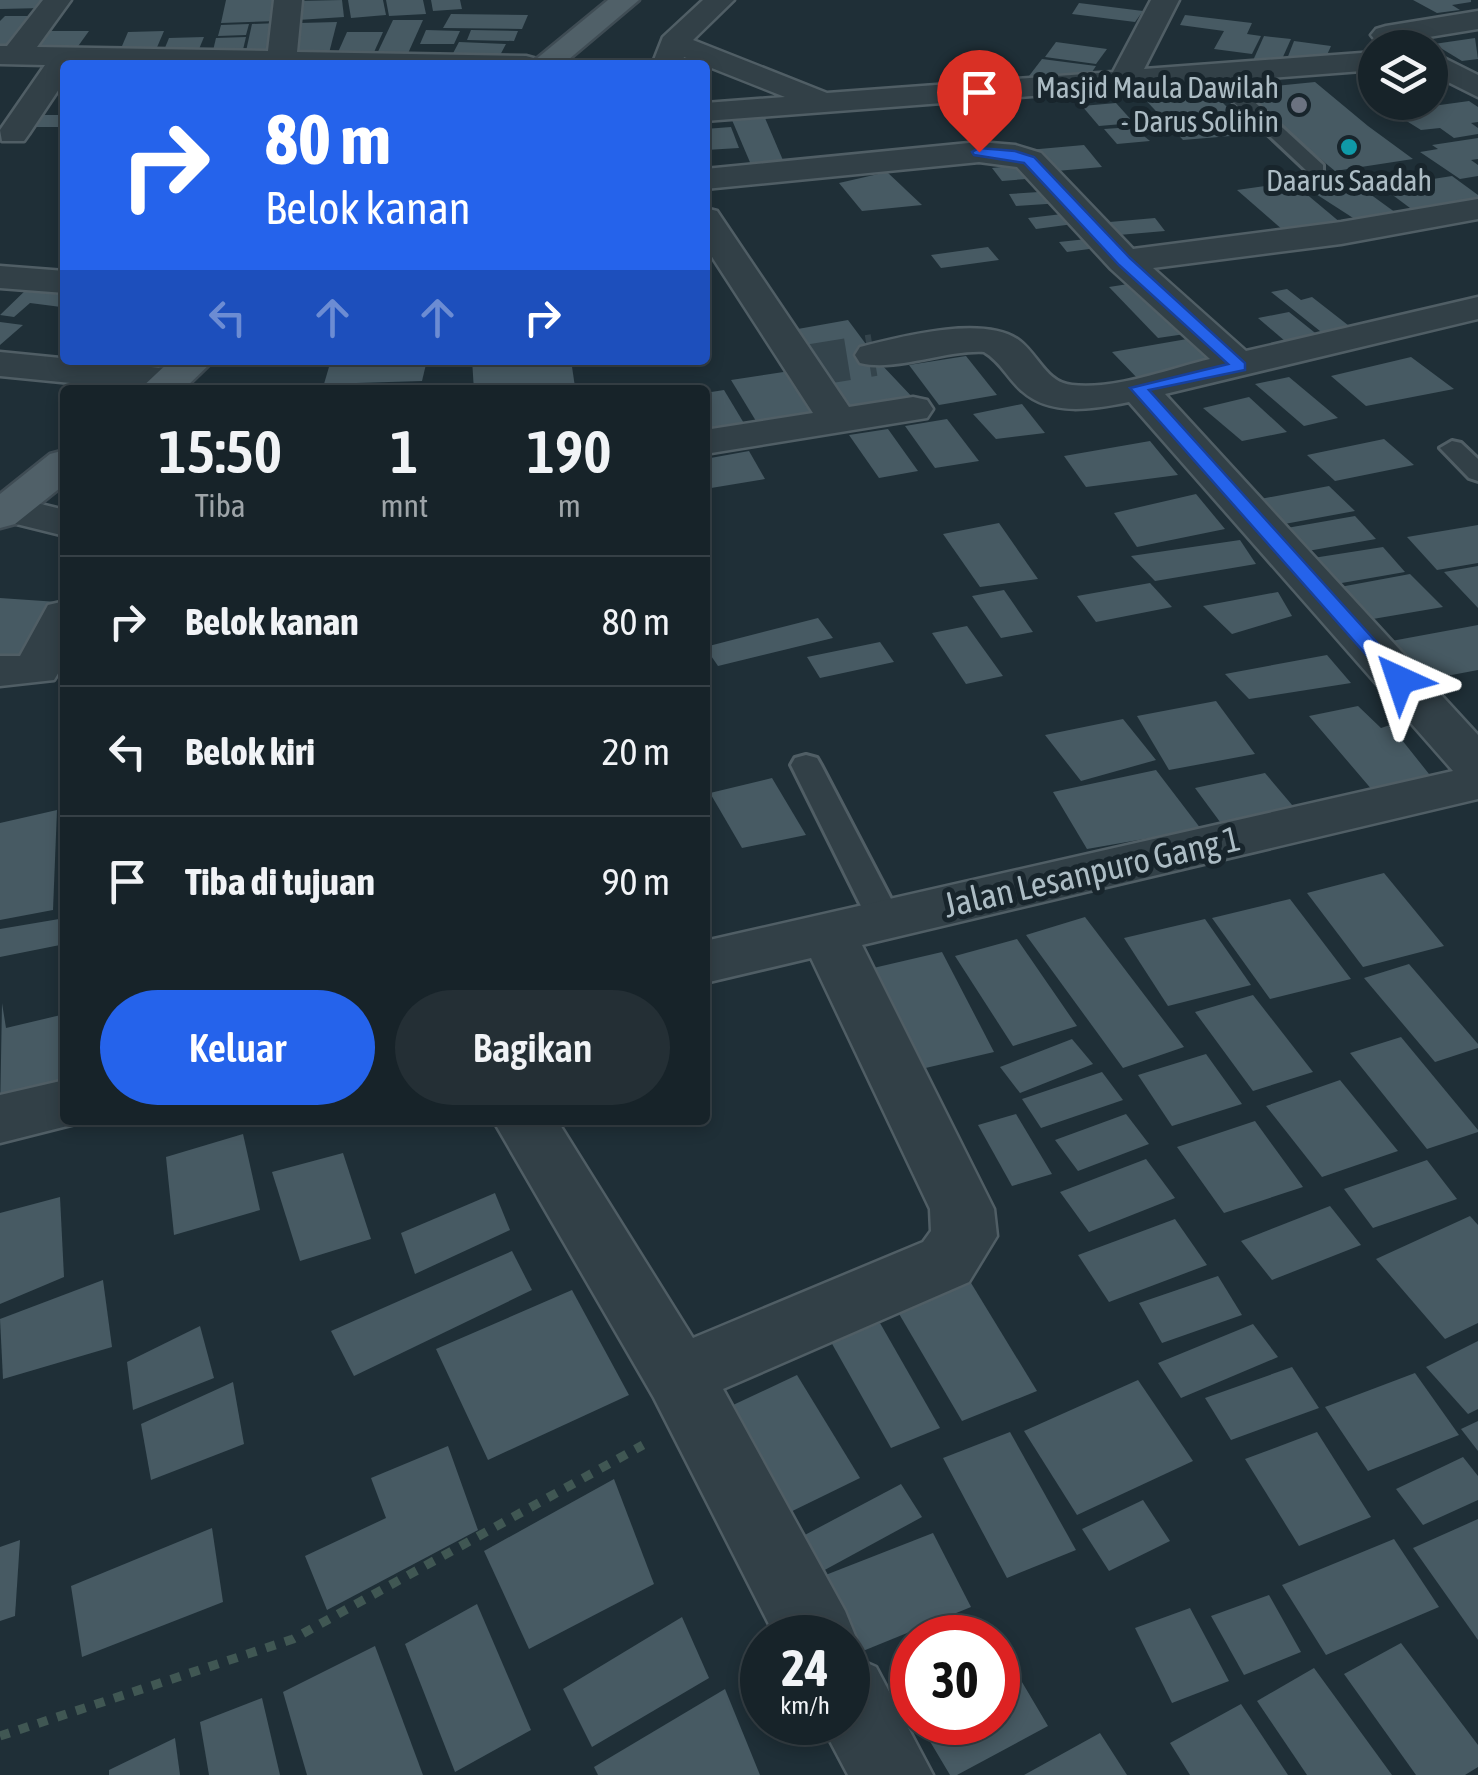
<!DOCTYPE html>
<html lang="id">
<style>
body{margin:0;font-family:"Asap Condensed",sans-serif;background:#242f35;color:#f1f3f6;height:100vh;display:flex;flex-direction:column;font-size:38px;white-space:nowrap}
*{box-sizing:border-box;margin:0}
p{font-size:32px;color:#9ea4a8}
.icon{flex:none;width:55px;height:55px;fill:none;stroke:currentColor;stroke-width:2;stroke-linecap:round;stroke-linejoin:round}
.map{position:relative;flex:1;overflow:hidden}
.details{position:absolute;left:60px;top:385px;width:650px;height:740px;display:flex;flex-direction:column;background:#172329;border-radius:10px;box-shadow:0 5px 15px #0003,0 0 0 2px #364046}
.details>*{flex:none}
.top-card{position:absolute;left:60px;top:60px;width:650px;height:305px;border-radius:10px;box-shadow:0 5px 15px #0003,0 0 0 2px #364046;background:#2563eb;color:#fff;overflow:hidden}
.controls{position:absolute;left:1358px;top:30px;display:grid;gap:20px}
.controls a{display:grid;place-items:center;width:90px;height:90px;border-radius:50%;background:#172329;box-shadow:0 5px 15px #0003,0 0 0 2px #364046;font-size:50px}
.speed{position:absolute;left:740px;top:1615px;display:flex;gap:20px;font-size:50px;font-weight:700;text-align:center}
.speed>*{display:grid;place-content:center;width:130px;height:130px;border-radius:50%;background:#172329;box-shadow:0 5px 15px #0003,0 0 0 2px #364046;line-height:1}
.speed small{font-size:25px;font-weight:400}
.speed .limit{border:15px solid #d22;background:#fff;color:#111}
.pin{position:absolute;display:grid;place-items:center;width:85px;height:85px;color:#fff;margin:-102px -42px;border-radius:50% 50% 50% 0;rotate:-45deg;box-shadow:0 0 10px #0007}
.pin .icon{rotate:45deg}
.me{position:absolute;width:110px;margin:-55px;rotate:318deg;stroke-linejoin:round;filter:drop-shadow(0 0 8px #0008)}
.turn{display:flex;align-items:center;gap:35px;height:210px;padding:0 40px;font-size:45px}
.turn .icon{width:130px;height:130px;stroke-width:2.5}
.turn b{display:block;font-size:70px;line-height:85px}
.lanes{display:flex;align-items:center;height:95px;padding:0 40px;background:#0003;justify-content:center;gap:50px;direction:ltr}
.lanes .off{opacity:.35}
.eta{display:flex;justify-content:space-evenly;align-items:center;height:170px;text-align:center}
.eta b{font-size:60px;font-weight:600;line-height:70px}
.action{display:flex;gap:20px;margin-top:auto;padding:20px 40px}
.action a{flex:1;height:115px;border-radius:60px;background:#2563eb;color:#fff;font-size:40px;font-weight:600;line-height:115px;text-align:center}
.action a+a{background:#242f35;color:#f1f3f6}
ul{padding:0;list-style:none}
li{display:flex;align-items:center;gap:30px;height:130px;padding:0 40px;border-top:2px solid #364046}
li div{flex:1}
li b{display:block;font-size:38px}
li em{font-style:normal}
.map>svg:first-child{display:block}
.building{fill:#475a63}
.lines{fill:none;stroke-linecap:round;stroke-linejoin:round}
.street-tunnel{stroke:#34444c;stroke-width:42;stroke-dasharray:42 21;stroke-linecap:butt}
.lane-casing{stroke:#505e65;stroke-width:6}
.street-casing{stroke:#505e65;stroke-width:5}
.primary-casing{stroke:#3f4c54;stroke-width:5}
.path{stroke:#405753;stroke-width:9;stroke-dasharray:10 10;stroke-linecap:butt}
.lane{fill:#324047;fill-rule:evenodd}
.street{fill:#324047;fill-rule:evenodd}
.primary{fill:#506068;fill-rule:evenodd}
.route{fill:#2563eb;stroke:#184099;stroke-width:2.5}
.worship-dot{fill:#6b7280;stroke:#18252c;stroke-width:4}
.culture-dot{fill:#0f9aa8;stroke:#18252c;stroke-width:4}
.labels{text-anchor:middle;stroke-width:10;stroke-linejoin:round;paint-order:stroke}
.far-poi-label{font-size:30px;fill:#acbcc4;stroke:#18252c;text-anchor:end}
.street-label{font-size:35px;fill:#acbcc4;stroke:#18252c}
</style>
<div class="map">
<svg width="1478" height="1775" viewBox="0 0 1478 1775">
<rect width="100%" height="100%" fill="#1f2f37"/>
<!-- building -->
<g class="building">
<polygon points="0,0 48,0 43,8 0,9"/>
<polygon points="226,0 276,0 277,21 221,23"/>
<polygon points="342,0 344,17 298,20 297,1"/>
<polygon points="348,0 383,0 386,15 351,18"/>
<polygon points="386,0 423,0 426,14 389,16"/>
<polygon points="431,0 460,0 462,9 433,11"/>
<polygon points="1413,0 1471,0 1471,2 1452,5 1460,10 1437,13"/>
<polygon points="1079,3 1143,11 1135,22 1072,14"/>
<polygon points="451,14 528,15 522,29 443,28"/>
<polygon points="1185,15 1252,23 1247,34 1261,36 1252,54 1214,49 1224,31 1180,25"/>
<polygon points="5,16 30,16 0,52 0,21"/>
<polygon points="393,20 423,20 405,60 374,60"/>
<polygon points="337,22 327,61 288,62 300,23"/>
<polygon points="279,23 272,59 244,60 252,24"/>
<polygon points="249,24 246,35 218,36 221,25"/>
<polygon points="426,30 460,31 454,44 420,44"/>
<polygon points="471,30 518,31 514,41 467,40"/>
<polygon points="45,31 89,31 71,56 27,56"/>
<polygon points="164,31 155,52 119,53 128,32"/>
<polygon points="347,32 383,32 371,59 335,59"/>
<polygon points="1264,36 1291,39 1278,68 1251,65"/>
<polygon points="204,37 197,54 162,55 169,38"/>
<polygon points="246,37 241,58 211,59 216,38"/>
<polygon points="1475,38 1478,59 1462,61 1434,44"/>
<polygon points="1294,41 1331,46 1323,64 1287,59"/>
<polygon points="459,42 506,44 498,59 451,57"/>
<polygon points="1056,42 1107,49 1096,64 1045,57"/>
<polygon points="1042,59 1096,66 1084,84 1029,76"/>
<polygon points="1315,82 1368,126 1413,159 1335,171 1237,90"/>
<polygon points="1208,88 1254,134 1183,140 1140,94"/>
<polygon points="1469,101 1478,107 1478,122 1471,123 1478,128 1478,134 1454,138 1440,128 1421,130 1376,102 1409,102 1418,108"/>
<polygon points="1116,103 1134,123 1099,126 1082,106"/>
<polygon points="38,115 65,115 65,127 30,127"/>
<polygon points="765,118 785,165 752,167 732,120"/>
<polygon points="731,127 739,148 706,150 705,129"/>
<polygon points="1133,127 1150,141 1117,144 1104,129"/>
<polygon points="1478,138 1478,159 1471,160 1478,165 1478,176 1460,179 1420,152 1438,149 1432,145"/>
<polygon points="1084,145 1102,167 1045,172 1028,150"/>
<polygon points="1029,164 1039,178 1002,181 992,168"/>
<polygon points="887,172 922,205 862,211 839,183"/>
<polygon points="1452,176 1478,195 1478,206 1418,214 1382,187"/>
<polygon points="1352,181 1403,218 1364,225 1305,187"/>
<polygon points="1292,182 1341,223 1284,231 1237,190"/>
<polygon points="1054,191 1062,203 1016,206 1009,194"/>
<polygon points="1071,213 1081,223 1036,229 1028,218"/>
<polygon points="1155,218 1165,231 1107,236 1098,223"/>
<polygon points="1096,238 1104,247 1067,252 1059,242"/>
<polygon points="988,247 999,260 941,268 931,255"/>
<polygon points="1141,282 1192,333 1158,338 1109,287"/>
<polygon points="29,287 65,291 65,303 61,307 30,303 14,317 0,315"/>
<polygon points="1287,289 1301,300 1312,297 1353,329 1325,335 1271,292"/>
<polygon points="1289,312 1324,340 1292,347 1258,318"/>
<polygon points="848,320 880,363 915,400 846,412 781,332"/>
<polygon points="0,322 23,325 0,345"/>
<polygon points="1187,339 1218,370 1141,382 1112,352"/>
<polygon points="966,356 997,395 939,405 909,365"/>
<polygon points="1411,357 1454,389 1366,406 1331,376"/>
<polygon points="331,360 427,360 422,381 324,384"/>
<polygon points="472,360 571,360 575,387 474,390"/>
<polygon points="790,371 820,416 759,426 731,380"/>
<polygon points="1289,377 1338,418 1304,426 1255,384"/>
<polygon points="724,390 745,425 713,431 705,417 705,393"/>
<polygon points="1249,397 1287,432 1242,441 1203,408"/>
<polygon points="1022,404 1045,433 996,439 973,414"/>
<polygon points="947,419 979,461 935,468 905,426"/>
<polygon points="888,429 918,471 879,478 849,435"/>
<polygon points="1384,439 1414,465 1335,481 1307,455"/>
<polygon points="1150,441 1178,475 1086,487 1064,456"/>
<polygon points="749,451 765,479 705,489 705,459"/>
<polygon points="1329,486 1355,511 1279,525 1255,500"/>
<polygon points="1196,494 1225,529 1137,547 1114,513"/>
<polygon points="1355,516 1376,539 1302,552 1281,529"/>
<polygon points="999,523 1038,579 980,587 943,534"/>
<polygon points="1478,525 1478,563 1437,570 1407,537"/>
<polygon points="1240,540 1256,564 1155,581 1131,556"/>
<polygon points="1383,547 1405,572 1336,584 1313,558"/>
<polygon points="1478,566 1478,608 1444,572"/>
<polygon points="1410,574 1443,607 1367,620 1340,587"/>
<polygon points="1150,583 1172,607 1096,622 1077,596"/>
<polygon points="1004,590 1033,632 1001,638 972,596"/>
<polygon points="1278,592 1292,616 1232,634 1203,606"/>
<polygon points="0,598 58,602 22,667 0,667"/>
<polygon points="818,618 833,638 718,666 705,647"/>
<polygon points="1478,625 1478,670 1420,681 1386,642"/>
<polygon points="967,626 1003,676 966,684 932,633"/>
<polygon points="880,642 894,662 820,678 807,657"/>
<polygon points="1327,655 1351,683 1249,699 1225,674"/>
<polygon points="1216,701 1255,754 1169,770 1137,716"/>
<polygon points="1358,706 1381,728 1390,725 1437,784 1379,798 1309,716"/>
<polygon points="1123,719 1156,760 1081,781 1045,735"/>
<polygon points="1156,770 1201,829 1087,849 1053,792"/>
<polygon points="1265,773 1298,812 1223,826 1195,788"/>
<polygon points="772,778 806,835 742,848 710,793"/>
<polygon points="57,810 53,910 0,920 0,823"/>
<polygon points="1384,873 1444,946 1363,967 1307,893"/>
<polygon points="1290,899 1351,979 1270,999 1212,918"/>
<polygon points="1085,917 1184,1047 1123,1068 1026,935"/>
<polygon points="65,918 65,944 0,957 0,929"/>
<polygon points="1205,919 1251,985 1168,1006 1124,938"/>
<polygon points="1017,939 1077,1026 1013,1046 955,956"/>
<polygon points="942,952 994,1052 917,1070 869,969"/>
<polygon points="1409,964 1478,1044 1478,1048 1435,1062 1364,978"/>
<polygon points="1253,995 1313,1072 1253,1091 1195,1012"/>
<polygon points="2,1003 6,1028 65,1014 65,1098 0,1116"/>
<polygon points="1401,1037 1478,1130 1478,1132 1427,1149 1350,1053"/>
<polygon points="1072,1039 1093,1064 1020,1093 1000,1067"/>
<polygon points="1206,1054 1242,1104 1172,1126 1138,1075"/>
<polygon points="1102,1072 1123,1100 1041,1128 1022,1099"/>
<polygon points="1340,1080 1398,1151 1322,1177 1266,1106"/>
<polygon points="1016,1114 1052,1174 1012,1186 978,1125"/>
<polygon points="1126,1114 1149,1144 1078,1171 1055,1140"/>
<polygon points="1255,1121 1303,1187 1224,1213 1177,1147"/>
<polygon points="243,1134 260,1210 174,1235 166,1157"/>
<polygon points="343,1153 371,1239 300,1261 272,1172"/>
<polygon points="1146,1159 1175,1198 1089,1232 1060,1192"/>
<polygon points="1427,1160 1457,1199 1373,1228 1344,1189"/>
<polygon points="495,1193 510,1230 415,1274 401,1233"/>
<polygon points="60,1197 64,1277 0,1304 0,1213"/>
<polygon points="1330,1206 1361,1245 1272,1280 1241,1241"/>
<polygon points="1470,1216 1478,1225 1478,1323 1445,1339 1376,1259"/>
<polygon points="1175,1219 1207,1265 1109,1302 1078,1255"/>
<polygon points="512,1251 532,1290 354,1376 331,1331"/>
<polygon points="1218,1276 1242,1315 1162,1343 1139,1303"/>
<polygon points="968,1278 1037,1391 962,1421 895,1307"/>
<polygon points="103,1280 112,1347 3,1379 0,1319"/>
<polygon points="572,1290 629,1395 488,1460 436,1349"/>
<polygon points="880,1323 940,1428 891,1448 831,1342"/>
<polygon points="1253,1324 1278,1357 1181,1398 1158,1363"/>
<polygon points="200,1326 214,1378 133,1410 127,1362"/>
<polygon points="1478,1341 1478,1409 1468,1414 1426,1367"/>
<polygon points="1292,1367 1319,1408 1231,1440 1205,1398"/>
<polygon points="1415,1373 1459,1435 1368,1471 1325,1407"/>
<polygon points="797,1375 860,1478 776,1519 716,1413"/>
<polygon points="1138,1380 1193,1461 1077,1515 1024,1431"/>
<polygon points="233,1382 244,1444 151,1480 141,1424"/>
<polygon points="1478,1421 1478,1451 1461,1429"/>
<polygon points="1010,1432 1076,1550 1007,1578 943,1458"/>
<polygon points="1317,1432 1371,1517 1299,1546 1245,1459"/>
<polygon points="448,1446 478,1530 327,1610 305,1556 386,1518 371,1478"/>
<polygon points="1463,1457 1478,1476 1478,1500 1423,1525 1396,1489"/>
<polygon points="614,1479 654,1584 529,1649 484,1551"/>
<polygon points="901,1484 922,1517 821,1572 801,1537"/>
<polygon points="1143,1500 1170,1541 1109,1571 1082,1529"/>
<polygon points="1478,1519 1478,1640 1413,1548"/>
<polygon points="212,1528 223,1602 82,1657 71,1586"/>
<polygon points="933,1533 971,1607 858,1653 823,1576"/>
<polygon points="1394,1539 1439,1607 1326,1655 1282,1585"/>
<polygon points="20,1540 15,1616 0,1621 0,1547"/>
<polygon points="1269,1595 1301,1652 1244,1675 1211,1616"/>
<polygon points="477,1604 531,1730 455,1772 405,1644"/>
<polygon points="1190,1608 1229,1681 1172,1703 1135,1628"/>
<polygon points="682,1617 709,1678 592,1747 563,1689"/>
<polygon points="998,1639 1012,1663 998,1670"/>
<polygon points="1401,1643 1478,1745 1478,1767 1465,1775 1416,1775 1344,1674"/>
<polygon points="375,1646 423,1775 307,1775 283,1692"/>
<polygon points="912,1664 912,1713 909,1715 889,1676"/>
<polygon points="1314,1668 1392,1775 1307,1775 1257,1701"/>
<polygon points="1019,1677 1048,1726 957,1775 950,1775 922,1728 932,1722 998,1722 998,1688"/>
<polygon points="725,1689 760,1775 598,1775 594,1767"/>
<polygon points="262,1698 280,1775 209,1775 200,1722"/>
<polygon points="1241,1704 1288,1775 1190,1775 1170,1743"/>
<polygon points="1100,1733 1127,1775 1024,1775"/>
<polygon points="175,1738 180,1775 109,1775 109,1770"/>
</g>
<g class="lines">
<!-- street-tunnel -->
<polyline class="street-tunnel" points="806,366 874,355"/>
<!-- lane casing -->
<g class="lane-casing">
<g id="lane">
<polygon points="1216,71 1222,72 1323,165 1323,173 1309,173 1210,80 1207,76"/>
<polygon points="1452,441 1461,443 1478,459 1478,481 1469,478 1440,448"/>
<polygon points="806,755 817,758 821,765 902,920 897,928 885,932 873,928 868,920 791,765 795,758"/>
</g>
</g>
<!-- street casing -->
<g class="street-casing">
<g id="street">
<polygon points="43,0 71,0 37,47 268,51 274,0 302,0 297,52 526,56 537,59 541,65 65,65 65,80 29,134 24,141 2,141 0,130 45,65 0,64 0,46 7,46"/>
<polygon points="703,0 734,0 693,40 827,93 1113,72 1151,0 1179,0 1144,69 1375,52 1375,70 705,121 705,103 785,97 684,57 682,65 652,65 663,37"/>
<polygon points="1478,11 1478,29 1386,44 1376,41 1371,35 1376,29 1386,26"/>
<polygon points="1430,51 1478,75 1478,97 1430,73"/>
<path d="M979,142l36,3 26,8 92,96 208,-27 137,-23v20l-137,25 -188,24 93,83 232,-54v22l-313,75 313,341v64l-616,146 132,264 3,27 -28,46 -246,107 122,222 11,27 -7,17 27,12 57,108h-85l-28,-53h28v-84h-72l-122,-240 -161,-278h64l136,218 230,-96 8,-11 -1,-22 -119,-251 -106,25v-42l748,-170 -324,-369c-35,7 -78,15 -107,-11 -14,-12 -21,-29 -38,-39 -39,-2 -88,20 -124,11l-5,-8 5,-8c40,-10 125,-33 160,-6 18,14 27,42 52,44 44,5 96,-16 138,-26l-99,-90 -94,-102 -38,-5 -274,27v-20z"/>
<polygon points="705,208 717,211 849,407 913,397 927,400 933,409 927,418 705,454 705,430 813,413 705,246"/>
<polygon points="0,266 65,271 65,293 0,288"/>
<polygon points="0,352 171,369 185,373 191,381 183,390 142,390 0,376"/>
<polygon points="0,494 65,510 65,536 0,520"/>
<polygon points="65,601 65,662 54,680 0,686 0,656 20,656 48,605"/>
<polygon points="65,1080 65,1120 87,1121 0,1143 0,1095"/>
</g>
</g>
<!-- primary casing -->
<g class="primary-casing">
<g id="primary">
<polygon points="608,0 639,0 562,65 529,65"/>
<polygon points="171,360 214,360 183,390 139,390"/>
<polygon points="65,450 65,484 15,524 0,528 0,494 50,454"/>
</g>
</g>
<!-- path -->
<polyline class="path" points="0,1736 293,1639 643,1445"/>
<!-- lane -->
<use href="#lane" class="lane"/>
<!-- street -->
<use href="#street" class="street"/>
<!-- primary -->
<use href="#primary" class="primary"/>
</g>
<!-- route -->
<polygon class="route" points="979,148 1015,151 1034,157 1130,258 1245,363 1245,370 1149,390 1407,676 1407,685 1393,685 1130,388 1228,364 1119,265 1024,163 974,155 972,152"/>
<!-- markers -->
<circle class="worship-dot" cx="1299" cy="105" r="10"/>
<circle class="culture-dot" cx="1349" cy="147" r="10"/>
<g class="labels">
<!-- far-poi labels -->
<g class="far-poi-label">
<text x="1279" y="98">Masjid Maula Dawilah<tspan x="1279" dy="34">- Darus Solihin</tspan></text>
<text x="1349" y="191" text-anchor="middle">Daarus Saadah</text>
</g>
<!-- street labels -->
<g class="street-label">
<text transform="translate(1092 872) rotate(-13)" y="12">Jalan Lesanpuro Gang 1</text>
</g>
</g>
</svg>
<div class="controls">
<a><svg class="icon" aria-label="layers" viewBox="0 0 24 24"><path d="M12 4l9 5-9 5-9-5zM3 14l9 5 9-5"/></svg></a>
</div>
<div class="speed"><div>24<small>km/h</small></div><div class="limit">30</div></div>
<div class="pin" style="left:979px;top:152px;background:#d93025"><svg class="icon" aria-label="arrive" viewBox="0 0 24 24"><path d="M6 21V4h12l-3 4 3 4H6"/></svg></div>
<svg class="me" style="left:1400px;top:680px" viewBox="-20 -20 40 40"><path d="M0-17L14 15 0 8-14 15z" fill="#2563eb" stroke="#fff" stroke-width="4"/></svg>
<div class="top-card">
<div class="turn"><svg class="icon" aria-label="right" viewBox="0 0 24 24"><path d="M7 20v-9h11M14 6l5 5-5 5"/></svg><div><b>80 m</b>Belok kanan</div></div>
<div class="lanes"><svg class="icon off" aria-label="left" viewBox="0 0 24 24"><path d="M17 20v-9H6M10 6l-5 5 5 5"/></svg><svg class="icon off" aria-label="ahead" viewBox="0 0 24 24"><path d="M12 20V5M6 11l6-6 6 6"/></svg><svg class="icon off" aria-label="ahead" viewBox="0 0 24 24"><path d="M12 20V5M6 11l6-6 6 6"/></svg><svg class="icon" aria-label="right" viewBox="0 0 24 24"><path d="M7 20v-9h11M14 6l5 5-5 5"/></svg></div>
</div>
<section class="details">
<div class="eta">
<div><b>15:50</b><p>Tiba</p></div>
<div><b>1</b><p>mnt</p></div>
<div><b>190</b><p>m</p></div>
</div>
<ul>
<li><svg class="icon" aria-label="right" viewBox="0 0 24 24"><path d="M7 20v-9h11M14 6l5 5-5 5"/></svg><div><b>Belok kanan</b></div><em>80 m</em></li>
<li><svg class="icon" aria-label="left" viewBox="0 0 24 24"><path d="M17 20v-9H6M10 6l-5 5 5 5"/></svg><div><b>Belok kiri</b></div><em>20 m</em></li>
<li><svg class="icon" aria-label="arrive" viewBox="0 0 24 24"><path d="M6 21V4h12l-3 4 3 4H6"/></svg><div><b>Tiba di tujuan</b></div><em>90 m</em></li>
</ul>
<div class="action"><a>Keluar</a><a>Bagikan</a></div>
</section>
</div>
